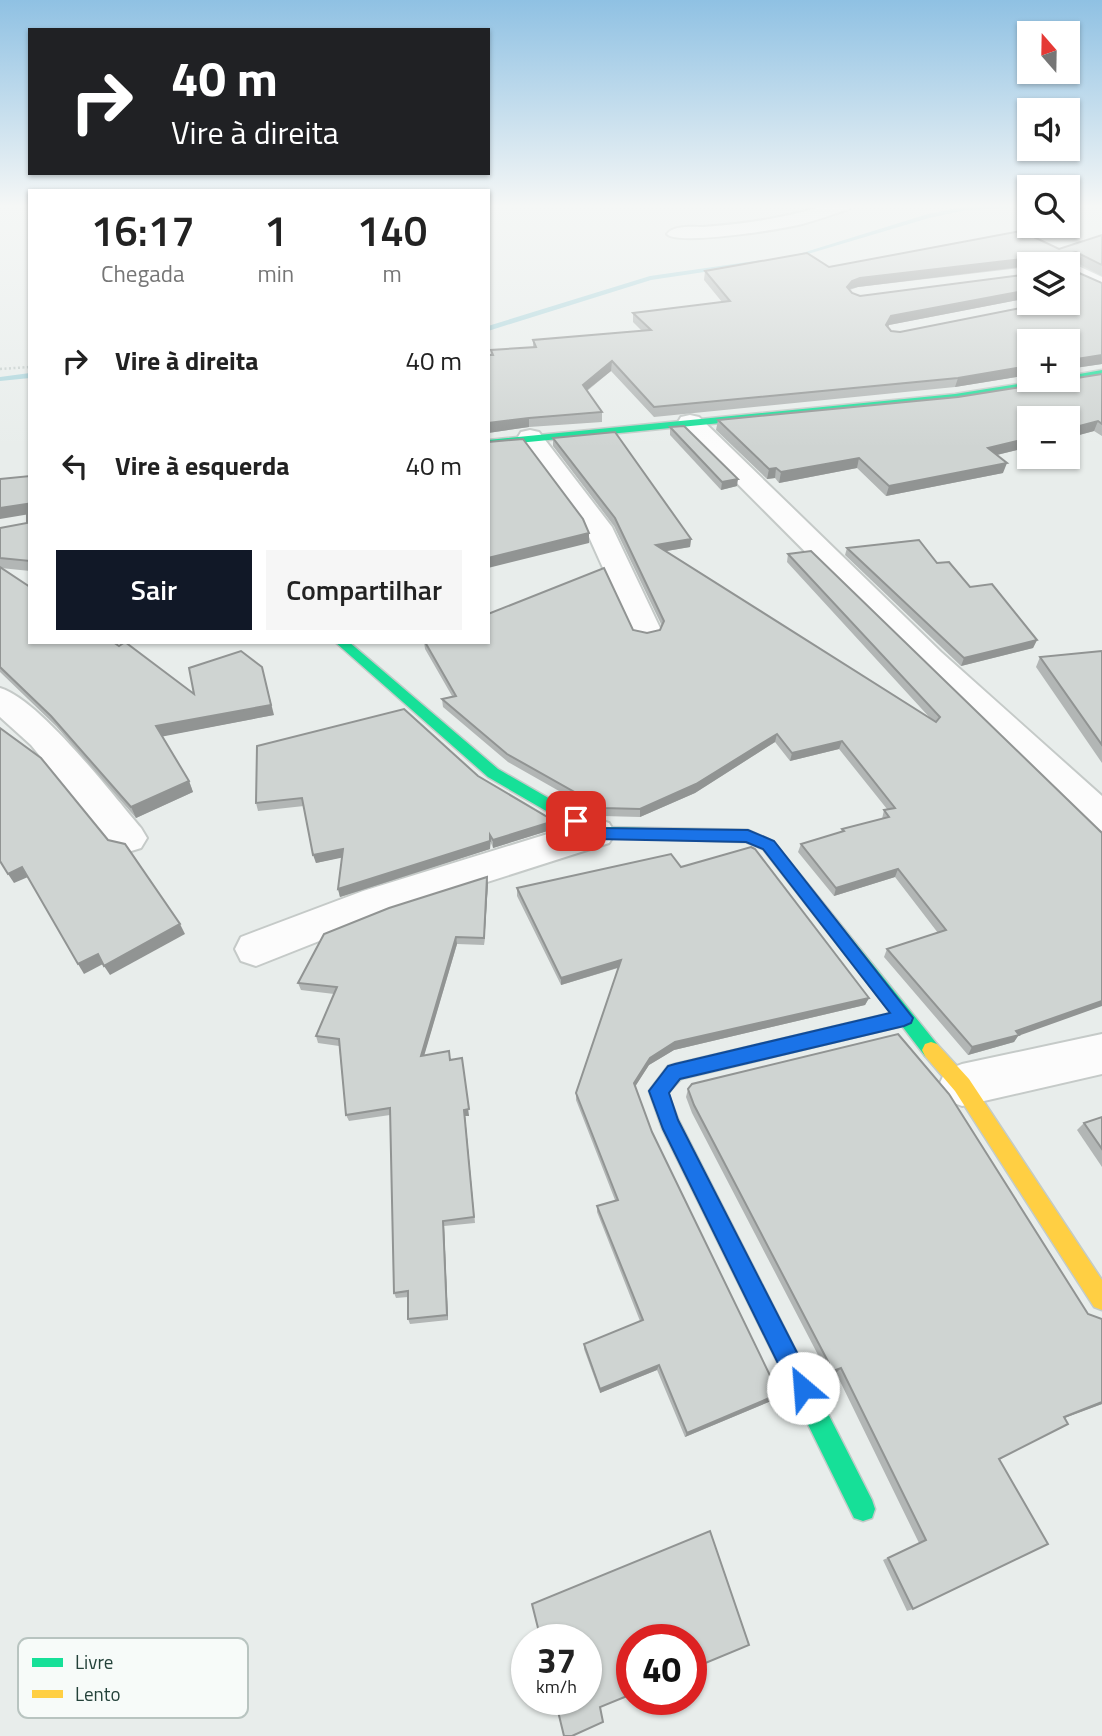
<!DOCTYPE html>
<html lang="pt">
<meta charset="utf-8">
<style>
body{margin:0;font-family:"Titillium Web",sans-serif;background:#f6f6f6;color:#222;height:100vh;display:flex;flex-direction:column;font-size:26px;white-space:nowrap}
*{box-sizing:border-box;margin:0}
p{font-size:23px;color:#767676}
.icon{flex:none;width:38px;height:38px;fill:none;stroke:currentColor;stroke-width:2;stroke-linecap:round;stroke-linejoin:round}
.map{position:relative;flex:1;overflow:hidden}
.details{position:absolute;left:28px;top:189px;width:462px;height:455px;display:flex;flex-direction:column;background:#fff;border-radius:0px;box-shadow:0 2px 5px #0004}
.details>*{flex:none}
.guide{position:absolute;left:28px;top:28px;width:462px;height:147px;border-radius:0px;box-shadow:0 2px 5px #0004;background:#202124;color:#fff;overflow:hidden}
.needle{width:46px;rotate:340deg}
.fabs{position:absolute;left:1017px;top:21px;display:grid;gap:14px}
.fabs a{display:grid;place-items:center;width:63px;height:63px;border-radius:0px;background:#fff;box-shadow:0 2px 5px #0004;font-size:35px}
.speed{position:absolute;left:511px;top:1624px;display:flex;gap:14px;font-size:35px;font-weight:700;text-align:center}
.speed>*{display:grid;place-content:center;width:91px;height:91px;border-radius:50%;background:#fff;box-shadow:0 2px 5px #0004;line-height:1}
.speed small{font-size:18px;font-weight:400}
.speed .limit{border:10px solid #d22;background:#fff;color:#111}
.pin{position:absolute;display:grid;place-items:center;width:60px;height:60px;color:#fff;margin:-30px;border-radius:14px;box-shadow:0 4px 10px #0006}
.me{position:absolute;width:77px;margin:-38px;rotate:333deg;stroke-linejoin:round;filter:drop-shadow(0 0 5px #0008)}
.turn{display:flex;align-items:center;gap:24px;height:147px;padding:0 28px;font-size:32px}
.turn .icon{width:91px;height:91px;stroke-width:2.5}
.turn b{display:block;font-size:49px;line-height:60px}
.eta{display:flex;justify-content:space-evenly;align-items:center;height:119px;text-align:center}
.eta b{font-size:42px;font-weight:600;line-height:49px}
.action{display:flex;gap:14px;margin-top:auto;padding:14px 28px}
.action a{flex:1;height:80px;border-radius:0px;background:#111827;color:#fff;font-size:28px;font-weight:600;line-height:80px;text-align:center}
.action a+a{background:#f6f6f6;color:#222}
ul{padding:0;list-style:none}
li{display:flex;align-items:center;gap:21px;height:105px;padding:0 28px}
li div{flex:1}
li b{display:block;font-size:26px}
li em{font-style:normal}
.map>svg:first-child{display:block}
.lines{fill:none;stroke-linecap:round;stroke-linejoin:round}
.stream{fill:#a9d4db;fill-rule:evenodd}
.street-casing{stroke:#c5cac8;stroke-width:4}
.fast-casing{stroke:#c3cbc8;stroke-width:3}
.slow-casing{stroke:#c3cbc8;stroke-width:3}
.path{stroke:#c3ccca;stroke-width:2.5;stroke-dasharray:2 2.5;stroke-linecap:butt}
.street{fill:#fcfcfc;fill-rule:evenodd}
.fast{fill:#16e098;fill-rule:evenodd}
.slow{fill:#ffcf43;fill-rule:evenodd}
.wall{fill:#b2b6b5;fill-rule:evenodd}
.shaded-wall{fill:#919493}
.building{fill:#cfd4d2;stroke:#919493;stroke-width:2;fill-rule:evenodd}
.route{fill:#1a73e8;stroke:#114b97;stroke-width:2}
.key{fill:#f7fbf9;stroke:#b8c4c0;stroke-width:2}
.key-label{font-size:19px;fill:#24423a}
</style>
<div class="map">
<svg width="1102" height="1736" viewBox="0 0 1102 1736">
<rect width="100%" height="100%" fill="#e8edeb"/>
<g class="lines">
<!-- stream -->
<g class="stream">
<polygon points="1029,205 1029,207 967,210 929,218 791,259 786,258 928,214 967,206"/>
<polygon points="762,260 764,263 651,280 488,331 488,326 650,276"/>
<polygon points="30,373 30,378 0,381 0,377"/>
</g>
<!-- street casing -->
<g class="street-casing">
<g id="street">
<path d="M826,205h26l-3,4c-16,5 -31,11 -47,15 -20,5 -125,22 -135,10 7,-9 25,-7 36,-7 42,-3 83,-9 123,-22z"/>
<polygon points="1072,263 1102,277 1102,291 1068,275 1068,264 1064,264"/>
<polygon points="690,415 699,417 941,652 1102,796 1102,831 1089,827 919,666 681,427 678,422 681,417"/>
<polygon points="530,430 539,432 612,527 661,630 657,637 646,639 635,637 631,630 585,528 518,437 521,432"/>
<path d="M0,688c39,11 112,106 141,140l6,10 -6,10 -13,4 -13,-4 -84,-103 -31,-28z"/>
<polygon points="596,819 609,823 615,833 609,843 390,913 256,966 241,961 235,949 241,937 363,891"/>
<polygon points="1102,1034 1102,1074 962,1106 946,1100 939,1085 946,1070 962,1064"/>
</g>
</g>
<!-- fast casing -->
<g class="fast-casing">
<g id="fast">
<polygon points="1102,370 1102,376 955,400 488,446 488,440 955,394 1043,380 1068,380 1068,376"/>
<polygon points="335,642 349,642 498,769 599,827 748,830 773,841 937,1044 940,1050 937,1056 931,1058 925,1056 902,1026 681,1079 668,1093 678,1119 872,1500 875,1509 872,1518 863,1521 854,1518 662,1128 649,1091 668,1066 675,1064 891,1013 763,849 746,842 591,837 488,777"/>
</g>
</g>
<!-- slow casing -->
<g class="slow-casing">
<polygon id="slow" points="931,1042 937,1044 969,1079 1102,1280 1102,1310 1094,1307 955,1091 925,1056 922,1050 925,1044"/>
</g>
<!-- path -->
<polyline class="path" points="0,369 30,367"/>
<!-- street -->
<use href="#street" class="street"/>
<!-- fast -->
<use href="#fast" class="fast"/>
<!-- slow -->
<use href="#slow" class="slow"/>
</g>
<!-- wall -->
<g class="wall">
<path d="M1102,235v41l-29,-15 -4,1 1,7 32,95 -34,5v3v-31h-39v34l-74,12 -301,30 -43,-46 -24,20 15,21v10l-73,5 -41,6v-78h3v-5l42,-3v-7l109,-9 -9,-9v-9l89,-11 -18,-22 1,-9 124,-4 230,-18zM1029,264h39v39l-168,29 -9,-1 -3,-4 1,-2 140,-27v-24l-169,22 -8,-3 -2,-3 8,-3 171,-20z"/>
<polygon points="1102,374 1102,436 1094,431 1068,438 1068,418 1029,418 1029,447 997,455 1003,473 886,496 857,468 779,483 775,478 767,479 716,430 718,420 958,397"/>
<polygon points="670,427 737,486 721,490 670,435"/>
<polygon points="553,438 691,539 690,547 666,551 931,719 787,562 788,554 1102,833 1018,1036 1014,1042 968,1055 884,957 887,949 938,933 895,877 834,896 798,852 801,844 841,832 842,829 882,819 884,810 887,809 839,749 790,761 775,742 695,793 640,817 603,816 508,762 443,707 442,699 452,696 425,649 424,642 488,642 633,630 647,633 660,630 662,626 614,526 553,446"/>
<polygon points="30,476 30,571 1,568 30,642 194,694 274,715 162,736 189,781 193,792 136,818 56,726 0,672 0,528 27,523"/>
<polygon points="847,548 937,563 970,587 1037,640 1033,648 961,666 845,555"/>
<polygon points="1102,651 1102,763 1036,667 1040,657"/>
<polygon points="478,776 554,821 554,829 493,848 491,843 490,849 340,897 338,889 342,857 316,863 304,806 258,811 256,803"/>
<polygon points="681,867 869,998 865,1005 674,1050 649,1065 635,1086 652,1132 779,1394 776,1399 685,1437 657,1370 600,1393 584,1349 584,1344 640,1321 597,1212 597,1206 615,1200 576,1100 576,1093 618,968 561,985 517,896 517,888"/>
<polygon points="488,884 484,945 457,944 424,1055 450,1060 469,1116 465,1116 475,1223 444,1226 448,1320 410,1324 408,1319 408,1297 396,1298 394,1293 390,1115 349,1121 346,1115 339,1046 318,1043 316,1036 334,994 301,990 298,983"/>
<polygon points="688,1089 1088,1314 1102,1319 1102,1404 1065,1418 1000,1459 913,1609 907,1611 883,1560 919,1543 836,1373 829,1376 692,1113 686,1097"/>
<polygon points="1102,1117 1102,1167 1077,1130 1084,1123"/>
</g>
<!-- shaded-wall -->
<g class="shaded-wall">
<polygon points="1076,252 1073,261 1061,264 1064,255"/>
<polygon points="1032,258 1029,266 858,287 850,289 845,296 847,287 852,281 860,278"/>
<polygon points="1029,290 1028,298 889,325 884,334 886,325 891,316"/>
<polygon points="1102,355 1102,364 1068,369 1071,360"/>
<polygon points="612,361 611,371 582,394 583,385"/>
<polygon points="1029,366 1029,375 955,387 958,378"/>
<polygon points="529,418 529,427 488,433 488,423"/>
<polygon points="1098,421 1094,431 1068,438 1068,429"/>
<polygon points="1029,438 1029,447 984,458 988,448"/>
<polygon points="859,458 857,468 779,483 781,472"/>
<polygon points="1007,463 1003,473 886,496 889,486"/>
<polygon points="776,468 775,478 767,479 769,469"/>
<polygon points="738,479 737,486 721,490 722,482"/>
<polygon points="27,504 30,514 0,519 0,508"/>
<polygon points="589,533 589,543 488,568 488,558"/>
<polygon points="691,539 690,547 655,553 656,545"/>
<polygon points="1037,640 1033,648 961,666 964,658"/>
<polygon points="262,667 274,715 160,737 156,726"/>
<polygon points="777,734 775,742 695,793 640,817 640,809"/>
<polygon points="842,741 839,749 790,761 792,753"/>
<polygon points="189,781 193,792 136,818 131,807"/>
<polygon points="554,821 554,829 493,848 493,840"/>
<polygon points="490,835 490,849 340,897 338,889"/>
<polygon points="343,849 345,857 316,863 313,855"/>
<polygon points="22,867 28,877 14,883 8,874"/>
<polygon points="898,869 895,877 834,896 836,888"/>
<polygon points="487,877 488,884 484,945 484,938"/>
<polygon points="180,924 185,934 110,975 104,966"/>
<polygon points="456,937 457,944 422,1063 421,1056"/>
<polygon points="98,954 103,964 84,974 78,964"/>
<polygon points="621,960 620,967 561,985 561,978"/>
<polygon points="869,998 865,1005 674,1050 649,1065 633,1090 634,1083 650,1058 675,1042"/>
<polygon points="1102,1001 1102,1006 1018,1036 1014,1042 968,1055 972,1047"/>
<polygon points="462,1058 469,1116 465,1116 475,1223 464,1110"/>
<polygon points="443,1221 444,1226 448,1320 447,1315"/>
<polygon points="659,1365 657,1370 600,1393 600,1389"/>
<polygon points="841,1368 836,1373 829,1376 833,1371"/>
<polygon points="779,1394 776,1399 685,1437 687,1433"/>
<polygon points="1102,1402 1102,1404 1056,1421 1064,1417"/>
</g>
<!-- building -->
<g class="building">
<path d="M1021,231l38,18 43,-14v30l-26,-13 -12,3 4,3 2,11 32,14v72l-31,5 -2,8h-1v-27h-39v25l-71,12 -304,29 -42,-46 -29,24 19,27 -73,6 -41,5v-68h5l-2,-5 45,-3 -3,-7 118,-10 -18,-17 97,-12 -25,-30 102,-18 22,14zM1032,258l3,2 -1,4h34v39h-23l-145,29 -9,-1 -5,-6 5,-9 138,-26v-16l-169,22 -8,-3 -5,-6 5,-6 8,-3z"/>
<polygon points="1102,374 1102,424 1098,421 1068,429 1068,418 1029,418 1029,438 988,448 1007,463 889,486 859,458 781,472 776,468 769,469 718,420 958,397"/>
<polygon points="684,426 738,479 722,482 670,427"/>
<polygon points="615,432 691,539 656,545 936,722 940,717 788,554 811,551 1102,833 1102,1001 1016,1031 1019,1035 972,1047 887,949 946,930 898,869 836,888 801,844 844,831 842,829 889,817 884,810 895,808 842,741 792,753 777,734 696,784 640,809 603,808 507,754 442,699 456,696 425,642 488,642 488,614 604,568 633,630 647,633 660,630 664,621 615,518 553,438"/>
<polygon points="523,439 583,519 589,533 488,558 488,442"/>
<polygon points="30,476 30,561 0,558 0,528 27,523 27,504 0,508 0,479"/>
<polygon points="919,540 937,563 949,562 970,587 992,584 1037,640 964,658 847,548"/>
<polygon points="0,567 30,587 30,642 113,642 119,646 125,642 194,694 189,668 241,651 262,667 271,705 156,726 189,781 131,807 51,716 0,667"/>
<polygon points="1102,651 1102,745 1040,657"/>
<polygon points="404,709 478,776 554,821 493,840 490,835 490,841 338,889 343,849 313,855 302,798 256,803 257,746"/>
<polygon points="0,728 41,758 108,840 125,844 180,924 104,966 98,954 78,964 22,867 8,874 0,861"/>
<polygon points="751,847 755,849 869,998 675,1042 650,1058 634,1083 652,1132 779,1394 687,1433 659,1365 600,1389 584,1344 643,1320 597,1206 618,1200 576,1093 621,960 561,978 517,888 671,854 681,867"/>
<polygon points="487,877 484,938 456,937 421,1056 449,1051 450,1060 462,1058 469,1109 464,1110 474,1217 443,1221 447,1315 408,1319 408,1291 394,1293 390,1108 346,1115 339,1039 316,1036 337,987 298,983 324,934 389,908"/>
<polygon points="898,1034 949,1094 1088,1314 1102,1319 1102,1402 1064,1417 1068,1424 999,1459 1048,1544 913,1609 888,1558 926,1540 841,1368 833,1371 694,1105 688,1089 692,1084"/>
<polygon points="1102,1117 1102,1149 1084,1123"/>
<polygon points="710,1531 749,1645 691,1669 691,1640 632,1640 632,1694 600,1707 603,1722 572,1736 564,1736 555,1699 586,1699 586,1640 541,1640 532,1604"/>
</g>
<!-- sky -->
<linearGradient id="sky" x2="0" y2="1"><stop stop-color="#8fc1e3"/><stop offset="0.46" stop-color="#f5f7f6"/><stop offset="1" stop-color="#f5f7f6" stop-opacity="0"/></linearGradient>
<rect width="1102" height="448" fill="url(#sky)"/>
<!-- route -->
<polygon class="route" points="576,816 599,828 748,830 774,841 913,1018 911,1023 904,1026 680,1079 669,1093 678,1120 811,1380 814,1388 811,1396 803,1399 794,1396 663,1129 649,1091 668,1066 675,1064 890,1013 763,849 746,842 596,839 571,825 568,821 571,817"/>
<!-- legend -->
<rect x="18" y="1638" width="230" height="80" rx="10" class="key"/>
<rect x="32" y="1658" width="31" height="9" fill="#16e098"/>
<rect x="32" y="1690" width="31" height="8" fill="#ffcf43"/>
<g class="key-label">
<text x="75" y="1669">Livre</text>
<text x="75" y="1701">Lento</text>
</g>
</svg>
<div class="fabs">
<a><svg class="needle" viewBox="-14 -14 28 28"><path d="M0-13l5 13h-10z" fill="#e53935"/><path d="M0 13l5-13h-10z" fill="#767676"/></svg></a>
<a><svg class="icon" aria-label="sound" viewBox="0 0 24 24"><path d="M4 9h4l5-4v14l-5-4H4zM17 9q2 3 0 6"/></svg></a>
<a><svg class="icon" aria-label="search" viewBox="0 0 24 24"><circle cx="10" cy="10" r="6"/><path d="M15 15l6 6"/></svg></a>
<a><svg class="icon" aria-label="layers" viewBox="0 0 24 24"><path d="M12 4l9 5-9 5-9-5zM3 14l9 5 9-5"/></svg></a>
<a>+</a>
<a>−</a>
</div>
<div class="speed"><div>37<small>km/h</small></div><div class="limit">40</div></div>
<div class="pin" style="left:576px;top:821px;background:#d93025"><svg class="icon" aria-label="arrive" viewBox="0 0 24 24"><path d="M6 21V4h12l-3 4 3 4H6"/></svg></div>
<svg class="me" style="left:803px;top:1388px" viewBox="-20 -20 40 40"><circle r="19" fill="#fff"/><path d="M0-13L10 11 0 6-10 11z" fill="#1a73e8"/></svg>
<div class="guide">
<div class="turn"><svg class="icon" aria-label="right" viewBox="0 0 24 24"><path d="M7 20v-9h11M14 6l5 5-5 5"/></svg><div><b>40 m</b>Vire à direita</div></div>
</div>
<section class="details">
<div class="eta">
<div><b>16:17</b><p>Chegada</p></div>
<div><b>1</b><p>min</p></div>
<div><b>140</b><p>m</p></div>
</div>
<ul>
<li><svg class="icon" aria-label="right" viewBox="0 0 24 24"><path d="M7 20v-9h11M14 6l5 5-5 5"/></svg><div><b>Vire à direita</b></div><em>40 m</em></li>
<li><svg class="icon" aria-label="left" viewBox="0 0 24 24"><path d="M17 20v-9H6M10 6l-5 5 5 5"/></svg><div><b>Vire à esquerda</b></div><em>40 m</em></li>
</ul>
<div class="action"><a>Sair</a><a>Compartilhar</a></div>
</section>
</div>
